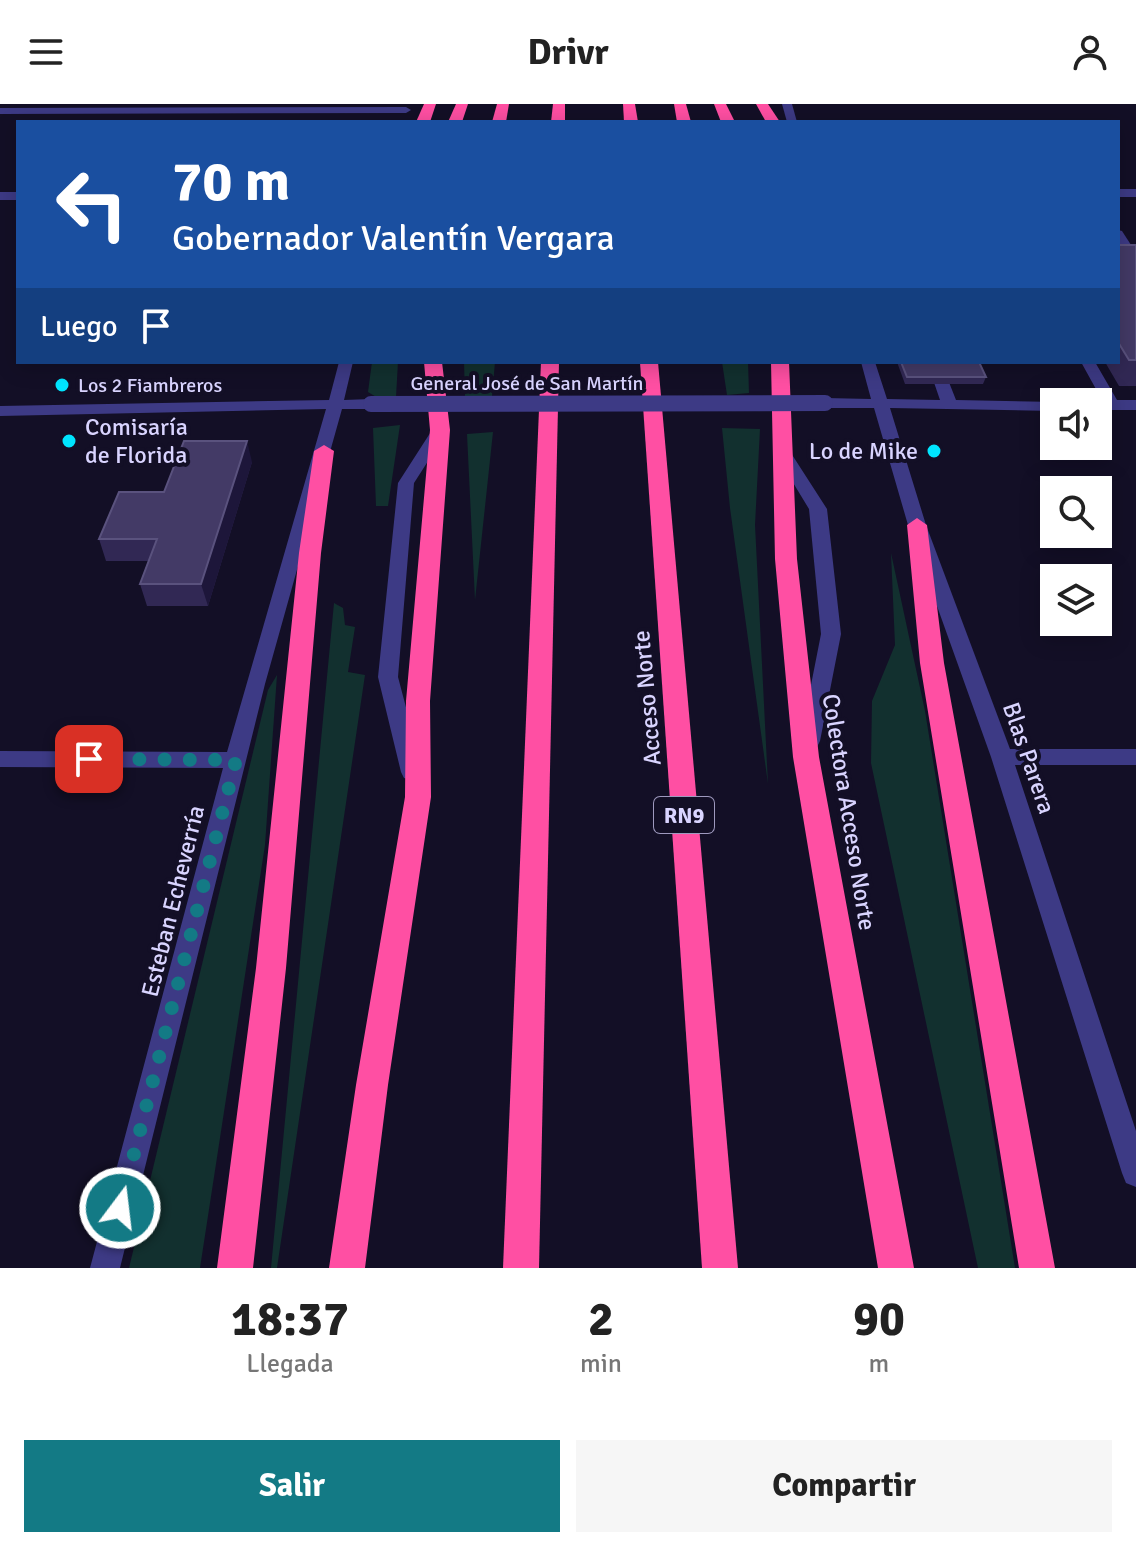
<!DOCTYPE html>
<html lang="es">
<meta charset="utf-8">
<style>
body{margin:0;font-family:Signika,sans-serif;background:#f6f6f6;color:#222;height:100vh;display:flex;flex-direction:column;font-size:30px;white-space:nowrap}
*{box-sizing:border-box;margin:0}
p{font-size:26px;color:#767676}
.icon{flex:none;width:44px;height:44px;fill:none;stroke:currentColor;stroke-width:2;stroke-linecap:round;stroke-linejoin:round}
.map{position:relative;height:1164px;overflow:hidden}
.side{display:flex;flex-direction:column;background:#fff;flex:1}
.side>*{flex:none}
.banner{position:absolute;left:16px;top:16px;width:1104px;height:244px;border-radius:0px;box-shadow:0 4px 20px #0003;background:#1a4fa0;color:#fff;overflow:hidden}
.controls{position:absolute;left:1040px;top:284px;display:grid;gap:16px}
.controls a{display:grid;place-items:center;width:72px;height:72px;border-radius:0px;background:#fff;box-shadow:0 4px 20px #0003;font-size:40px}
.pin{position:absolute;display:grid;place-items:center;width:68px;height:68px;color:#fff;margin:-34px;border-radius:16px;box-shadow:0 4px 12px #0006}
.me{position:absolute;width:88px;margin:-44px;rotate:15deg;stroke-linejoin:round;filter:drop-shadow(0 0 6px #0008)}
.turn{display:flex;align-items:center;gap:28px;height:168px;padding:0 24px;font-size:36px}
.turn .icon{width:104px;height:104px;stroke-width:2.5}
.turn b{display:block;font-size:56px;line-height:68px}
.then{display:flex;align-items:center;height:76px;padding:0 24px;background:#0003;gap:16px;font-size:30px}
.eta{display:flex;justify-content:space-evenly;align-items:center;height:136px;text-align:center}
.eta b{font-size:48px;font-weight:800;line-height:56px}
.primary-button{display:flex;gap:16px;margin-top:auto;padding:16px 24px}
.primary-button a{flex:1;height:92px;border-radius:0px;background:#137a85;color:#fff;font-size:32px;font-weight:800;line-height:92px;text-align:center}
.primary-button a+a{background:#f6f6f6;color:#222}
header{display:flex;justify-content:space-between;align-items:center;height:104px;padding:0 24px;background:#fff;font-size:36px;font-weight:800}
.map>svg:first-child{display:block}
.green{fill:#12302f}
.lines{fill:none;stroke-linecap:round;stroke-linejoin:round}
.minor{fill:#3d3a85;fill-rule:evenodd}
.highway{fill:#ff4fa3;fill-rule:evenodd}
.minor-bridge{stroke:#3d3a85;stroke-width:16}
.wall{fill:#312854}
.shaded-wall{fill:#1d163a}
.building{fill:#433a66;stroke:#5a527e;stroke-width:2}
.route{stroke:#137a85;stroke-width:14;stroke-dasharray:0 25.2}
.poi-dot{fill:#00e5ff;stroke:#130f26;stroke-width:3}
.labels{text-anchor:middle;stroke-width:8;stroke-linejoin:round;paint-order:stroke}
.far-street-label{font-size:20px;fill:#d9d4ff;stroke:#130f26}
.far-poi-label{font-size:20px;fill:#d9d4ff;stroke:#130f26;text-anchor:start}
.shield{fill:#130f26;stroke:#9e99be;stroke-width:2}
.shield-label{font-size:22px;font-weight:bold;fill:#d9d4ff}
.poi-label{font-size:24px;fill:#d9d4ff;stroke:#130f26;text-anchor:start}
.street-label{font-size:24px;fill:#d9d4ff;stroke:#130f26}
</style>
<header><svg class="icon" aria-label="menu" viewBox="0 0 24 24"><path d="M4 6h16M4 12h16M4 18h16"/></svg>Drivr<svg class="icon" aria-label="person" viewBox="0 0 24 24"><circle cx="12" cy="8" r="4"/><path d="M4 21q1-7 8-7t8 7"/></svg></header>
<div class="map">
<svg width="1136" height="1164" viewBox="0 0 1136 1164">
<rect width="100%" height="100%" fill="#130f26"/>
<!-- green -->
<g class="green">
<polygon points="372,258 398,258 396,293 378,294 368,288"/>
<polygon points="464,258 495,258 492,292 465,292"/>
<polygon points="722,258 748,258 749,289 727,291"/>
<polygon points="400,321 388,402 376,402 373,324"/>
<polygon points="722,324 760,325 755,421 768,680 730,404"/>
<polygon points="493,328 475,496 467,330"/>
<polygon points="891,449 925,607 1015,1164 978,1164 871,659 872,597 895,541"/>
<polygon points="334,499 343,504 345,521 355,523 348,568 365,571 277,1164 271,1164"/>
<polygon points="277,571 265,741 200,1164 129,1164 268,586"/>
</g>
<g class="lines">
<!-- minor -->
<g class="minor">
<polygon points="782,0 792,0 797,18 787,18"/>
<polygon points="0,4 406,3 411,6 406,9 0,10"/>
<rect x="1118" y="85" width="18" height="8"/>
<rect x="0" y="88" width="18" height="8"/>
<polygon points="1118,126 1122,127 1133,144 1118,153"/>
<polygon points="339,258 353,258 344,296 371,295 379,300 371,305 342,305 265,580 120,1164 90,1164 223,664 0,663 0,647 227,648 326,305 0,312 0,302 329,296"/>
<polygon points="861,258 875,258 887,295 940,296 927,258 941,258 956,296 1057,298 1054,298 1054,307 890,304 926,421 1010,645 1136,645 1136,661 1015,661 1136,1027 1136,1083 1126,1079 1122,1069 991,653 908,421 874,304 825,304 817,299 825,294 871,295"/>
<polygon points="1081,258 1095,258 1117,296 1136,296 1136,306 1098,306 1098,298 1092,298 1102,296"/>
<polygon points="440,321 448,326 414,379 398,573 423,668 420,674 412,676 404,674 401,668 378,573 398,379 434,323"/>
<polygon points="783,344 789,346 827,405 841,530 820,637 817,643 803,643 800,637 821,530 809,405 775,349"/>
</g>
<!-- highway -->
<g class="highway">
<polygon points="424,0 436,0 430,18 416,18"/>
<polygon points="456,0 468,0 462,18 448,18"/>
<polygon points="497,0 509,0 506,18 492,18"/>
<polygon points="553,0 565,0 565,18 551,18"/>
<polygon points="623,0 635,0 638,18 624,18"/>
<polygon points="674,0 686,0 691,18 677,18"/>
<polygon points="714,0 726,0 735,18 721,18"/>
<polygon points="756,0 768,0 780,18 766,18"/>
<polygon points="424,258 442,258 450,326 430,597 431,693 388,981 365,1164 329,1164 356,981 405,693 406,597 430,326"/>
<polygon points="541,258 559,258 539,1164 503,1164"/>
<polygon points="640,258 658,258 738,1164 702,1164"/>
<polygon points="771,258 789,258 797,455 819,653 914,1164 878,1164 793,653 775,455"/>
<polygon points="324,341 334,347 321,449 286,864 253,1164 217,1164 256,864 299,449 314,347"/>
<polygon points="917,414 927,421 944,559 1055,1164 1019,1164 920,559 907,421"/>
</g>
<!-- minor-bridge -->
<polyline class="minor-bridge" points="371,300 825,299"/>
</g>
<!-- wall -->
<g class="wall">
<polygon points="1118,141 1136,141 1136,282 1119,282 1105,258 1118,258"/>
<polygon points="897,258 979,258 986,273 983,280 905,280"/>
<polygon points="252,358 208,502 147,502 140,480 148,457 106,457 99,435 164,388"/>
</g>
<!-- shaded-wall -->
<polygon class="shaded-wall" points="247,337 252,358 208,502 201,480"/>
<!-- building -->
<g class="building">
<polygon points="1118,141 1136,141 1136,256 1129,256 1118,238"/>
<polygon points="901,258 979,258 986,273 907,273"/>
<polygon points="184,337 247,337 201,480 140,480 157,435 99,435 119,388 164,388"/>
</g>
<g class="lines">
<!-- route -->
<polyline class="route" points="89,655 236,656 120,1104"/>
</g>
<!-- markers -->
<g class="poi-dot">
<circle cx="62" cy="281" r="8"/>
<circle cx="69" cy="337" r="8"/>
<circle cx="934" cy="347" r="8"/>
</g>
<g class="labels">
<!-- far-street labels -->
<g class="far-street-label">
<text x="527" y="286">General José de San Martín</text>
</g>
<!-- far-poi labels -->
<g class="far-poi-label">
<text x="78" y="288">Los 2 Fiambreros</text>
</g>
<!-- shield labels -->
<rect class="shield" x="654" y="693" width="60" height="36" rx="6"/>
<g class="shield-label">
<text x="684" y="719">RN9</text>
</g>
<!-- poi labels -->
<g class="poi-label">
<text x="85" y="331">Comisaría<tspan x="85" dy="28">de Florida</tspan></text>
<text x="918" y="355" text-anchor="end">Lo de Mike</text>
</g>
<!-- street labels -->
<g class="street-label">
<text transform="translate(647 594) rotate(-95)" y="8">Acceso Norte</text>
<text transform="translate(1029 654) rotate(71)" y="8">Blas Parera</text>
<text transform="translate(849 708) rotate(81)" y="8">Colectora Acceso Norte</text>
<text transform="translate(173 797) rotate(-76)" y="8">Esteban Echeverría</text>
</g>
</g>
</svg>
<div class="controls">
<a><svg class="icon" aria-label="sound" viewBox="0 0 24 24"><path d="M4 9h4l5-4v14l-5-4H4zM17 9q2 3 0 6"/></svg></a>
<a><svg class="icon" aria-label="search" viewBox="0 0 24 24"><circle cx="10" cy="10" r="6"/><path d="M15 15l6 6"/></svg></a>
<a><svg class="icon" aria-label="layers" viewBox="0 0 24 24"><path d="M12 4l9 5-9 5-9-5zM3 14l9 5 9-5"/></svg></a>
</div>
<div class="pin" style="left:89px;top:655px;background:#d93025"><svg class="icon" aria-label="arrive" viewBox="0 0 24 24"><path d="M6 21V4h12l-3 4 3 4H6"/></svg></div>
<svg class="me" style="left:120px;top:1104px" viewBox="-20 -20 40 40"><circle r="17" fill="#137a85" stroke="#fff" stroke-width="3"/><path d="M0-11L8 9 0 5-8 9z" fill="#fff"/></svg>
<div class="banner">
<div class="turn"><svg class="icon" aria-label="left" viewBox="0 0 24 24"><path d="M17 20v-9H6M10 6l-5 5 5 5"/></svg><div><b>70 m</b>Gobernador Valentín Vergara</div></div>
<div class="then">Luego<svg class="icon" aria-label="arrive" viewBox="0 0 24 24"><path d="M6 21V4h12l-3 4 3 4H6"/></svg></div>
</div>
</div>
<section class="side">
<div class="eta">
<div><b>18:37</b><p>Llegada</p></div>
<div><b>2</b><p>min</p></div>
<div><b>90</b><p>m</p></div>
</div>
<div class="primary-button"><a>Salir</a><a>Compartir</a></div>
</section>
